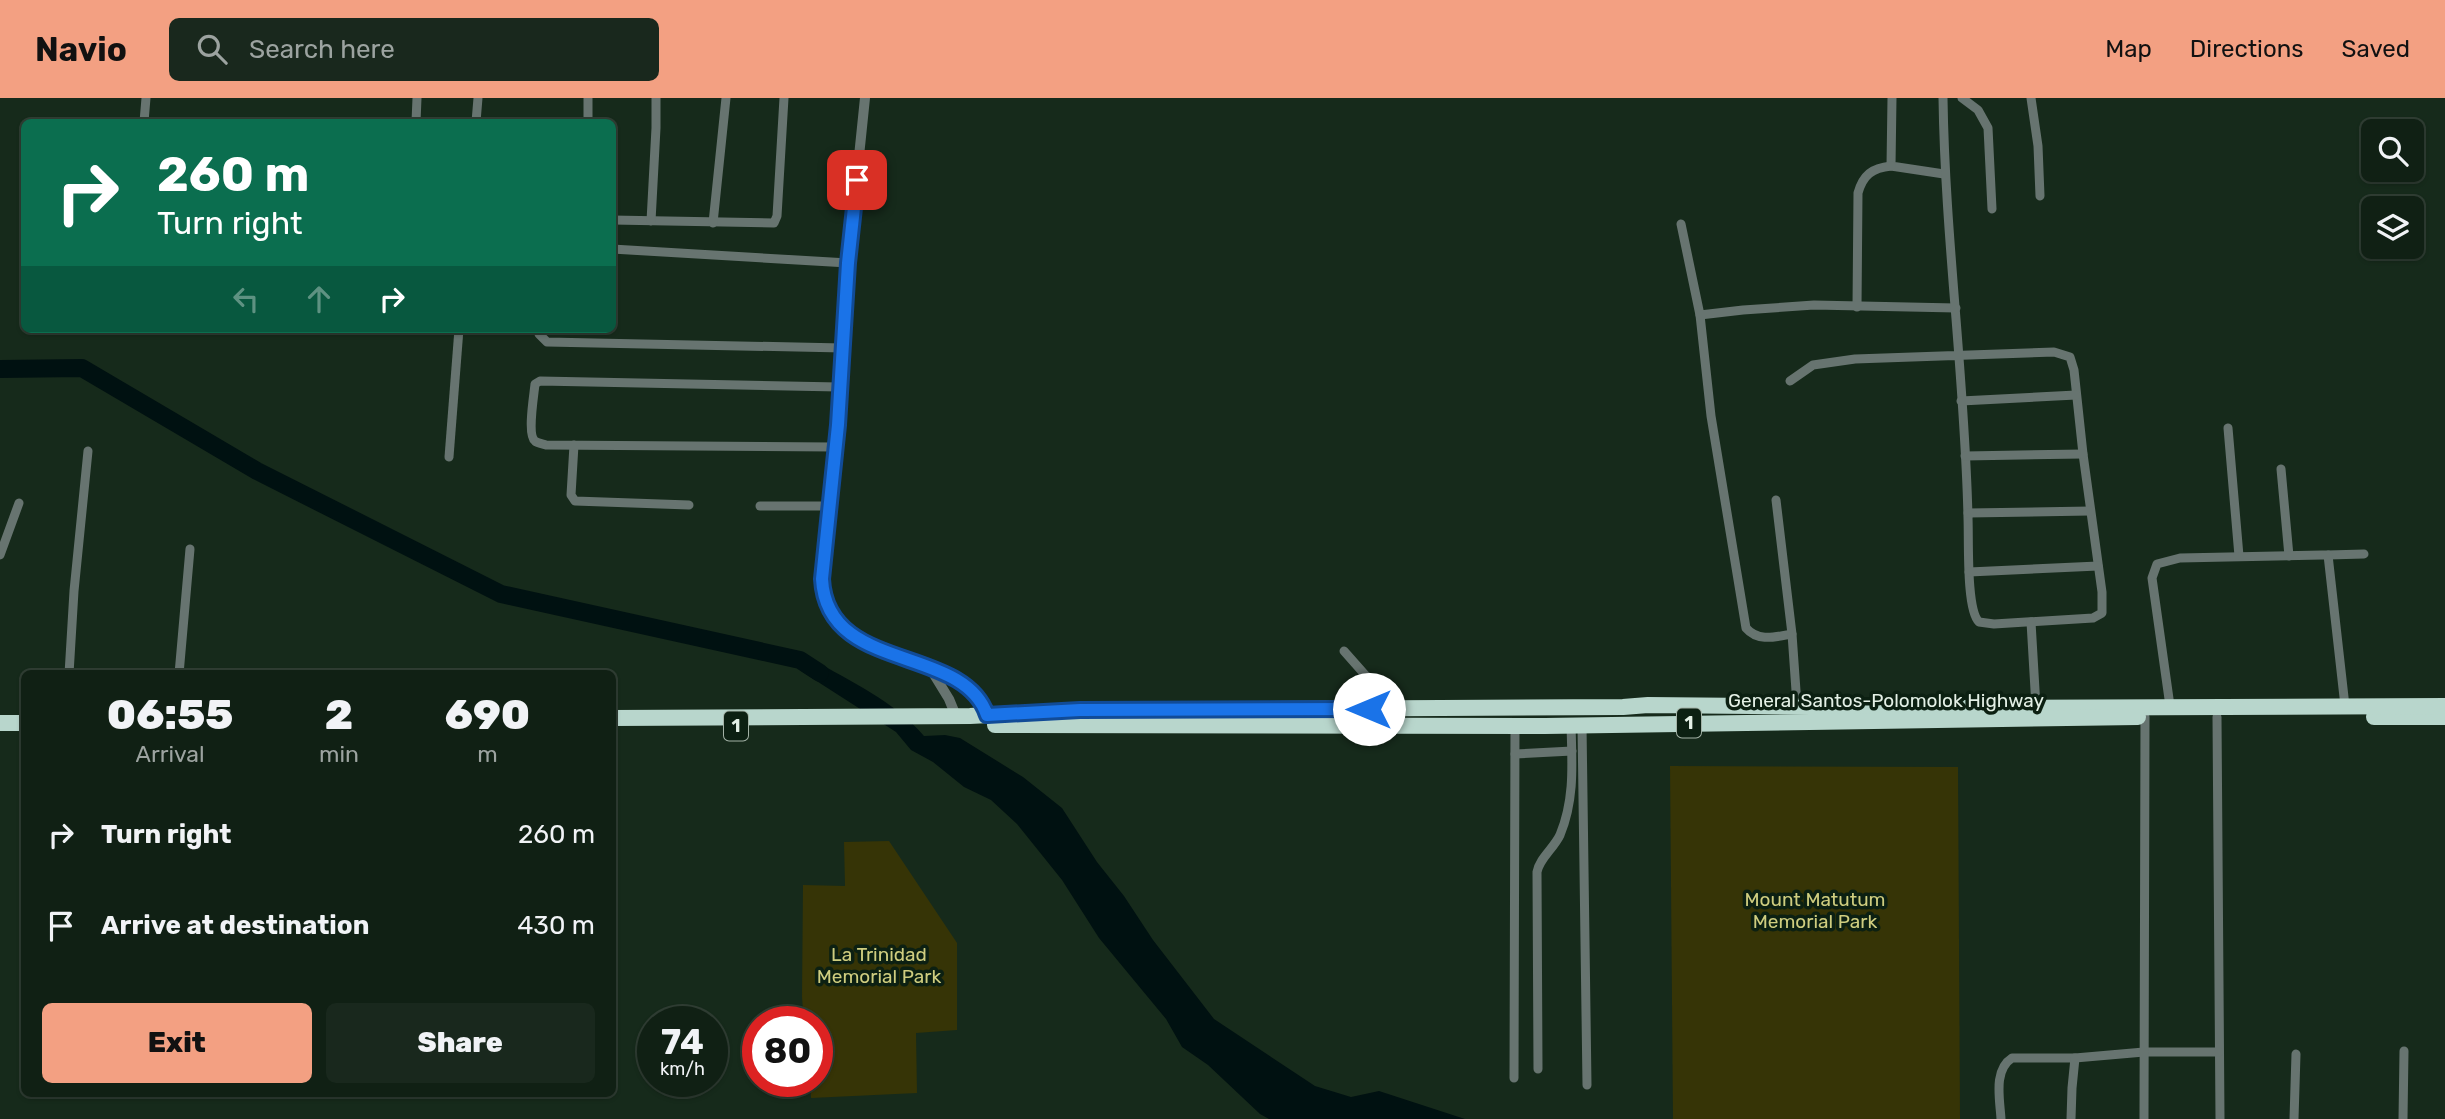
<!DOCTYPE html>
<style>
body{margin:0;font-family:Rubik,sans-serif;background:#19281d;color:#f1f3f6;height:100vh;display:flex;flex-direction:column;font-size:26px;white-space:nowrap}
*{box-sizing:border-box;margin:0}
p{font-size:23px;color:#9ca3a0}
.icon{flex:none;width:38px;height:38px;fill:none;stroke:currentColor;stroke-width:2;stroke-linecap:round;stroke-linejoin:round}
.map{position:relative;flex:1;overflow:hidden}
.panel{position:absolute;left:21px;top:572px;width:595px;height:427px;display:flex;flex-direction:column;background:#102014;border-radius:10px;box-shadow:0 2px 5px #0004,0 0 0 2px #303e34}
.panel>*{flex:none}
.top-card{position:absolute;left:21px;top:21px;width:595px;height:214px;border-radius:10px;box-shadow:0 2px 5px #0004,0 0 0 2px #303e34;background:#0b6e4f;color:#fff;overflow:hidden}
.fabs{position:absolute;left:2361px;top:21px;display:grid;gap:14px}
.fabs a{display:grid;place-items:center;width:63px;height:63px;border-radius:10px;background:#102014;box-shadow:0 2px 5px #0004,0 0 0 2px #303e34;font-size:35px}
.speed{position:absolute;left:637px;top:908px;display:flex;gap:14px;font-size:35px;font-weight:700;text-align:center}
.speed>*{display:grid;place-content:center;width:91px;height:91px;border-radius:50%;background:#102014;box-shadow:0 2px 5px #0004,0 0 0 2px #303e34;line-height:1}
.speed small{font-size:18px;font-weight:400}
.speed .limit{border:10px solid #d22;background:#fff;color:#111}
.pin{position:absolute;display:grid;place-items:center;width:60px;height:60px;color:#fff;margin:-30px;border-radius:14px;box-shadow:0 4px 10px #0006}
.me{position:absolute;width:77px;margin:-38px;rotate:270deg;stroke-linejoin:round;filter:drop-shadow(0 0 5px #0008)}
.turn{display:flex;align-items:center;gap:24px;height:147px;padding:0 21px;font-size:32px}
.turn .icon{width:91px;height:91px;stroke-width:2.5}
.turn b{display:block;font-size:49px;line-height:60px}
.lanes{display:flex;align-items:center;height:66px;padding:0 21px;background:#0003;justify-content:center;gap:35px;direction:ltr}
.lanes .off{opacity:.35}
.eta{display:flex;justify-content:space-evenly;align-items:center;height:119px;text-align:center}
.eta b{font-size:42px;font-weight:800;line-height:49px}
.primary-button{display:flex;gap:14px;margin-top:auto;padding:14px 21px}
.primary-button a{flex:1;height:80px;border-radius:10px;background:#f3a082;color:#111;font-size:28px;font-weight:800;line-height:80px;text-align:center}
.primary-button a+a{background:#19281d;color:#f1f3f6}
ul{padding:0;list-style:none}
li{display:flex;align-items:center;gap:21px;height:91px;padding:0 21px}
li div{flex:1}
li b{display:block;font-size:26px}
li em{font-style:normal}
header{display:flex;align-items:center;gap:42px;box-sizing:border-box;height:98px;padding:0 35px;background:#f3a082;color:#111}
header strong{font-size:33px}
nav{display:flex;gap:38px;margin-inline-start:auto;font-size:24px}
.search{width:490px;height:63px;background:#19281d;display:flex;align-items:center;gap:18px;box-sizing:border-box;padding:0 24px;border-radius:10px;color:#9ca3a0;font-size:26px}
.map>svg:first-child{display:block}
.green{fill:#363406}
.water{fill:#011}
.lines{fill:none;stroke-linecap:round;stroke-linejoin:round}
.river{stroke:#011;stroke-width:18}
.minor{stroke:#677470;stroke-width:9}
.tertiary{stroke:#677470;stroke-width:10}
.trunk{stroke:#b8d6cc;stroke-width:16}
.route-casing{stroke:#114b97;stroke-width:18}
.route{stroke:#1a73e8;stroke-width:12}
.labels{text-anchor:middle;stroke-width:7;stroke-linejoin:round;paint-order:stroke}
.shield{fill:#0c2012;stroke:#a3b2a6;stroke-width:2}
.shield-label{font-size:18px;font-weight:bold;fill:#e4f0e6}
.street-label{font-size:19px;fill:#e4f0e6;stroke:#0c2012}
.park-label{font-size:19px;fill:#cfcd7f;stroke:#0c2012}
</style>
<header>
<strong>Navio</strong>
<div class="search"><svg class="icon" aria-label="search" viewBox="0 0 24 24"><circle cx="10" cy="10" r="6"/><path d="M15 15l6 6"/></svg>Search here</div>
<nav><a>Map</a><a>Directions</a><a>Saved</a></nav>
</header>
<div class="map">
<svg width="2445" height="1021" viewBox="0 0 2445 1021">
<rect width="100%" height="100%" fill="#162a1b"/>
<!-- green -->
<g class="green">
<polygon points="1670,668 1958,669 1960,1021 1673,1021"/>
<polygon points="889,743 957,845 957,932 916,935 917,995 811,1000 810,984 817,984 817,924 804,924 802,899 803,787 845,788 844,744"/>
</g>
<!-- water -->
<path class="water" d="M812,561c39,23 82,42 112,77l21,-1 15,3 63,39 39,31 35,54 27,34 29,44 61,79 101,67 36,11 28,-6 86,28h-196l-9,-5 -52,-49 -26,-18 -16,-28 -67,-81 -37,-58 -45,-56 -26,-24 -27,-13 -31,-25 -22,-12 -15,-18 -95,-61 -1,-11z"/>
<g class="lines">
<!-- river -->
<polyline class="river" points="0,271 82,270 257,373 501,496 800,562 820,575"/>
<!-- minor -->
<g class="minor">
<polyline points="588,0 588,24"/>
<polyline points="1892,0 1891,68 1944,76"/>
<polyline points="1962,0 1978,12 1988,30 1992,111"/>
<polyline points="2031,0 2038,48 2040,98"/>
<polyline points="144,24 146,0"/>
<polyline points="416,24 417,0"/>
<polyline points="476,24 478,0"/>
<polyline points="612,122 774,125 777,118 784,0"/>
<polyline points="651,123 656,30 656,0"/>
<polyline points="713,125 726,0"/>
<path d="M1681,126l19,91 11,101 35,212c12,14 29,9 46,6"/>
<polyline points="612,151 848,165"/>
<path d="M1857,209l1,-114c5,-18 14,-25 33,-27"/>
<polyline points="1700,217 1743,212 1814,207 1956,210"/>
<polyline points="540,231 539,236 547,244 843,250"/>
<path d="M1790,283l23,-16 42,-6 199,-7 16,5 4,13 9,84 19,138v21l-9,5 -99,6 -15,-2c-13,-12 -10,-83 -11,-104 -3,-140 -23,-280 -25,-420"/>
<polyline points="1961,303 2076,297"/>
<polyline points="2228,330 2239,458"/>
<polyline points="574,347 571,397 575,403 689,407"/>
<path d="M835,349l-289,-2c-3,-1 -9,-2 -11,-4 -8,-6 -1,-46 0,-57l5,-3 299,6"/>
<polyline points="1965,358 2083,356"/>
<polyline points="449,359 459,231"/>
<polyline points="2281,371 2289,458"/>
<polyline points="1776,402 1792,536 1797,607"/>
<polyline points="760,408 829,408"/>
<polyline points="1968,415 2090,413"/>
<polyline points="0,457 19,405"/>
<polyline points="2328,457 2364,456"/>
<polyline points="1969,474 2098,468"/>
<polyline points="2031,524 2036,609"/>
<polyline points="1344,553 1367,579 1369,611"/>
<polyline points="69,576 74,493 88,353"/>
<polyline points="179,576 190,451"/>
<polyline points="2170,608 2152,480 2157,466 2180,460 2322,457 2328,457 2329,466 2345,608"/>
<polyline points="2217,619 2220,1021"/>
<polyline points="1582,627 1587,987"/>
<polyline points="1515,656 1572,653"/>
<path d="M1538,971l-1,-197c2,-13 17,-24 23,-37 15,-36 12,-72 11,-110"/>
<polyline points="1514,980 1515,627"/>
<path d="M2001,1021c-1,-19 -8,-49 11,-61h63"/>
<polyline points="2071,1021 2072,990 2075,960 2144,954 2219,954"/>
<polyline points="2144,1021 2145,619"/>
<polyline points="2294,1021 2296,956"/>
<polyline points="2403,1021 2404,953"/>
</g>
<!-- tertiary -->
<g class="tertiary">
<path d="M865,0l-17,165 -10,162 -16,164c6,16 12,30 25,42 40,34 121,31 140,84"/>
<polyline points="930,570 949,601 956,618"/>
</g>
<!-- trunk -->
<g class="trunk">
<polyline points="2374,619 2445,619"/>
<polyline points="612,620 970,618 1080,612 1623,609 1648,607 1946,610 2445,608"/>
<polyline points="0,625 24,625"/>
<polyline points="995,627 1545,628 2138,619"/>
</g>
</g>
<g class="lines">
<!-- route casing -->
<g class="route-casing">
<path id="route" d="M857,82l-9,83 -10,162 -16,154c5,95 141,65 165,136l93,-5 289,-1"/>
</g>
<!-- route -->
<use href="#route" class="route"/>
</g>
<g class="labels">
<!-- shield labels -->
<g class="shield">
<rect x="1677" y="610.5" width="24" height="29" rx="5"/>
<rect x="724" y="613.5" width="24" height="29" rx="5"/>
</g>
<g class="shield-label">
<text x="1689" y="631">1</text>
<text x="736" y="634">1</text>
</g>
<!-- street labels -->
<g class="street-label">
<text x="1886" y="609">General Santos-Polomolok Highway</text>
</g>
<!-- park labels -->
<g class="park-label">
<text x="1815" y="808">Mount Matutum<tspan x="1815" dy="22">Memorial Park</tspan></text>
<text x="879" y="863">La Trinidad<tspan x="879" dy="22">Memorial Park</tspan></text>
</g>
</g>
</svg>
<div class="fabs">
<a><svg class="icon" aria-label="search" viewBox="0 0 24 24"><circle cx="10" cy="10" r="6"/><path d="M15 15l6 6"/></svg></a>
<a><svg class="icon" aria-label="layers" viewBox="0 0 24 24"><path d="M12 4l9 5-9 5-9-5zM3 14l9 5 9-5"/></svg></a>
</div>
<div class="speed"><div>74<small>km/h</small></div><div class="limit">80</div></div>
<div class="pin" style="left:857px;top:82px;background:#d93025"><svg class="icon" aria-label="arrive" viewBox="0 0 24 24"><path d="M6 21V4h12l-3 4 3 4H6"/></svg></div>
<svg class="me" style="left:1369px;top:611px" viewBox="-20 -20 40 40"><circle r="19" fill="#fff"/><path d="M0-13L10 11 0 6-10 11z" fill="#1a73e8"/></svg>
<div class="top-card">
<div class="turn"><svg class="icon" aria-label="right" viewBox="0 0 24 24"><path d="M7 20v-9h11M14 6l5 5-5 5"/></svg><div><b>260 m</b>Turn right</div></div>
<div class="lanes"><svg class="icon off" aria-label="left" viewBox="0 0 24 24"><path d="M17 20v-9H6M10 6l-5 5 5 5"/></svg><svg class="icon off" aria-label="ahead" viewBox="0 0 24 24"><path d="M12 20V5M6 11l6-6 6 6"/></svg><svg class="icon" aria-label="right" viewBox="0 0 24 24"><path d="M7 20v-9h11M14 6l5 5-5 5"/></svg></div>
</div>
<section class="panel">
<div class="eta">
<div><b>06:55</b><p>Arrival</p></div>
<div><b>2</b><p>min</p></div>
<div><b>690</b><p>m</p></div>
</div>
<ul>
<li><svg class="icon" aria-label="right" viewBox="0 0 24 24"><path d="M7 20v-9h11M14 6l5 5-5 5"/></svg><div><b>Turn right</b></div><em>260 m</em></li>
<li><svg class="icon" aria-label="arrive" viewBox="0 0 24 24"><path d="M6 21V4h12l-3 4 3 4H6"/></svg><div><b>Arrive at destination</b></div><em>430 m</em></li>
</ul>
<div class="primary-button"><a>Exit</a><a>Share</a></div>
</section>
</div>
